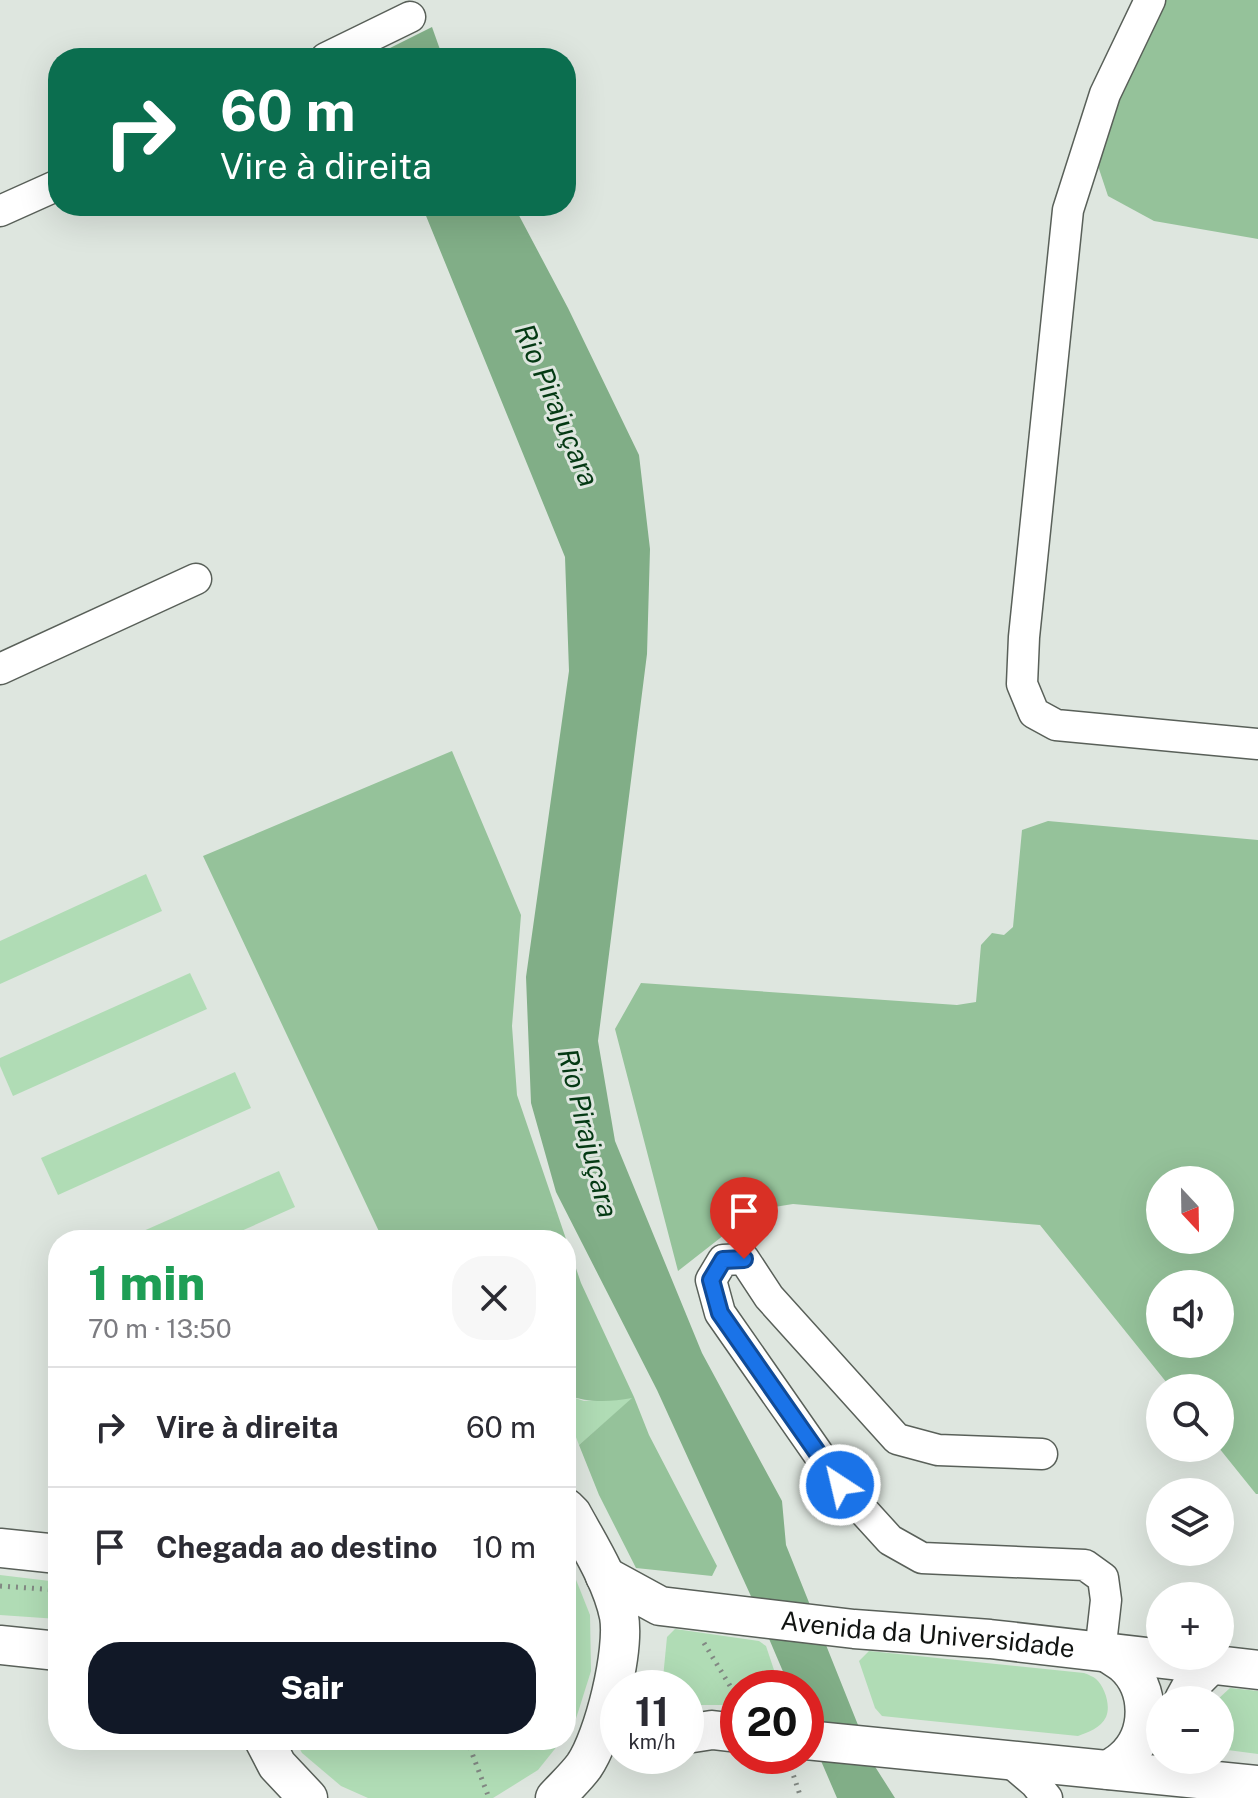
<!DOCTYPE html>
<html lang="pt">
<meta charset="utf-8">
<style>
body{margin:0;font-family:"Public Sans",sans-serif;background:#f7f7f7;color:#2b2b33;height:100vh;display:flex;flex-direction:column;font-size:30px;white-space:nowrap}
*{box-sizing:border-box;margin:0}
p{font-size:26px;color:#7c7c81}
.icon{flex:none;width:44px;height:44px;fill:none;stroke:currentColor;stroke-width:2;stroke-linecap:round;stroke-linejoin:round}
.map{position:relative;flex:1;overflow:hidden}
.details{position:absolute;left:48px;top:1230px;width:528px;height:520px;display:flex;flex-direction:column;background:#fff;border-radius:32px;box-shadow:0 8px 32px #0002}
.details>*{flex:none}
.banner{position:absolute;left:48px;top:48px;width:528px;height:168px;border-radius:32px;box-shadow:0 8px 32px #0002;background:#0b6e4f;color:#fff;overflow:hidden}
.needle{width:52px;rotate:158deg}
.controls{position:absolute;left:1146px;top:1166px;display:grid;gap:16px}
.controls a{display:grid;place-items:center;width:88px;height:88px;border-radius:50%;background:#fff;box-shadow:0 8px 32px #0002;font-size:40px}
.speed{position:absolute;left:600px;top:1670px;display:flex;gap:16px;font-size:40px;font-weight:700;text-align:center}
.speed>*{display:grid;place-content:center;width:104px;height:104px;border-radius:50%;background:#fff;box-shadow:0 8px 32px #0002;line-height:1}
.speed small{font-size:20px;font-weight:400}
.speed .limit{border:12px solid #d22;background:#fff;color:#111}
.pin{position:absolute;display:grid;place-items:center;width:68px;height:68px;color:#fff;margin:-82px -34px;border-radius:50% 50% 50% 0;rotate:-45deg;box-shadow:0 0 8px #0007}
.pin .icon{rotate:45deg}
.me{position:absolute;width:88px;margin:-44px;rotate:325deg;stroke-linejoin:round;filter:drop-shadow(0 0 6px #0008)}
.turn{display:flex;align-items:center;gap:28px;height:168px;padding:0 40px;font-size:36px}
.turn .icon{width:104px;height:104px;stroke-width:2.5}
.turn b{display:block;font-size:56px;line-height:68px}
.round{display:grid;place-items:center;flex:none;width:84px;height:84px;border-radius:32px;background:#f7f7f7}
.overview{display:flex;align-items:center;justify-content:space-between;height:136px;padding:0 40px}
h1{font-size:48px;font-weight:800;line-height:60px;color:#1e9e55}
.cta{display:flex;gap:16px;margin-top:auto;padding:16px 40px}
.cta a{flex:1;height:92px;border-radius:32px;background:#111827;color:#fff;font-size:32px;font-weight:800;line-height:92px;text-align:center}
ul{padding:0;list-style:none}
li{display:flex;align-items:center;gap:24px;height:120px;padding:0 40px;border-top:2px solid #e1e1e2}
li div{flex:1}
li b{display:block;font-size:30px}
li em{font-style:normal}
.map>svg:first-child{display:block}
.green{fill:#b0dcb5}
.forest{fill:#95c29a;fill-rule:evenodd}
.water{fill:#81ae87}
.lines{fill:none;stroke-linecap:round;stroke-linejoin:round}
.minor-casing{stroke:#596059;stroke-width:33}
.major-casing{stroke:#596059;stroke-width:41}
.path{stroke:#828883;stroke-width:5;stroke-dasharray:2 6;stroke-linecap:butt}
.minor{stroke:#fff;stroke-width:30}
.major{stroke:#fff;stroke-width:38}
.route-casing{stroke:#114b97;stroke-width:20}
.route{stroke:#1a73e8;stroke-width:14}
.labels{text-anchor:middle;stroke-width:6;stroke-linejoin:round;paint-order:stroke}
.street-label{font-size:26px;fill:#111412;stroke:#dee6df}
.water-label{font-size:28px;font-style:italic;fill:#043913;stroke:#dee6df}
</style>
<div class="map">
<svg width="1258" height="1798" viewBox="0 0 1258 1798">
<rect width="100%" height="100%" fill="#dee6df"/>
<!-- green -->
<g class="green">
<polygon points="146,874 162,911 0,984 0,941"/>
<polygon points="190,973 207,1009 13,1096 0,1066 0,1058"/>
<polygon points="235,1072 251,1108 58,1195 41,1158"/>
<polygon points="279,1171 295,1207 221,1240 123,1240"/>
<polygon points="566,1395 584,1401 634,1397 579,1445 566,1411"/>
<polygon points="566,1559 569,1562 590,1615 591,1671 574,1725 566,1735"/>
<polygon points="0,1575 58,1582 58,1619 0,1615"/>
<polygon points="675,1629 759,1641 766,1646 780,1688 738,1688 738,1705 686,1705 686,1688 662,1688 667,1637"/>
<path d="M869,1651l215,22c3,1 10,4 12,6 9,8 15,27 10,38 -5,11 -18,15 -28,19l-196,-20 -7,-8 -16,-47z"/>
<polygon points="1230,1688 1258,1691 1258,1754 1220,1749 1220,1700 1217,1700"/>
<polygon points="295,1740 562,1740 538,1770 493,1798 368,1798 341,1786 302,1753"/>
</g>
<!-- forest -->
<g class="forest">
<polygon points="1162,0 1258,0 1258,239 1154,221 1108,196 1098,166 1132,63"/>
<path d="M452,751l69,164 -9,111 5,69 64,188 53,114 15,38 68,131 -5,10 -76,-8 -37,-73 -20,-50 53,-47c-23,4 -42,5 -66,-3v-155h-183l-180,-384z"/>
<path d="M1048,821l210,19v654h-2l-37,-46 1,-60h-49l-131,-163 -247,-21 -37,6 -78,61 -63,-242 26,-46 316,22 19,-3 5,-57 11,-12 12,2 9,-8 9,-97zM1160,1180h60v60h-60zM1160,1284h60v60h-60z"/>
</g>
<!-- water -->
<g class="water">
<polygon points="432,27 443,58 370,58"/>
<polygon points="422,206 514,206 568,308 639,455 650,549 647,654 598,1041 615,1141 702,1353 782,1501 786,1545 874,1765 895,1798 837,1798 806,1726 806,1688 790,1688 750,1594 657,1390 556,1192 531,1103 526,977 569,671 565,557"/>
</g>
<g class="lines">
<!-- minor casing -->
<g class="minor-casing">
<g id="minor">
<polyline points="1150,0 1105,94 1068,210 1024,637 1022,684 1034,713 1056,725 1258,744"/>
<polyline points="326,58 410,17"/>
<polyline points="0,211 58,185"/>
<polyline points="0,669 196,579"/>
<polyline points="1042,1454 938,1450 897,1439 769,1297 744,1259 723,1260 711,1280 720,1313 840,1485 890,1540 922,1558 1085,1565 1103,1578 1106,1600 1100,1653"/>
<polyline points="1008,1760 1035,1783 1047,1798"/>
</g>
</g>
<!-- major casing -->
<g class="major-casing">
<g id="major">
<polyline points="0,1548 58,1554"/>
<path id="s1" d="M605,1576l55,30 194,23 136,10 268,31"/>
<polyline points="0,1645 58,1651"/>
<path d="M1108,1653c5,4 11,7 16,11 27,24 28,70 0,95 -4,4 -10,7 -15,11"/>
<polyline points="1184,1700 1195,1680 1210,1665"/>
<polyline points="686,1734 712,1730 738,1733"/>
<polyline points="264,1740 277,1765 308,1798"/>
<polyline points="806,1740 1258,1785"/>
<path d="M555,1798c9,-10 21,-21 29,-32 20,-29 41,-116 35,-150 -7,-35 -30,-71 -47,-102l-6,-6"/>
</g>
</g>
<!-- path -->
<g class="path">
<polyline points="0,1586 58,1590"/>
<polyline points="704,1643 738,1699"/>
<polyline points="467,1740 489,1798"/>
<polyline points="791,1768 801,1798"/>
</g>
<!-- minor -->
<use href="#minor" class="minor"/>
<!-- major -->
<use href="#major" class="major"/>
</g>
<g class="lines">
<!-- route casing -->
<g class="route-casing">
<polyline id="route" points="744,1259 723,1260 711,1280 720,1313 840,1485"/>
</g>
<!-- route -->
<use href="#route" class="route"/>
</g>
<g class="labels">
<!-- street labels -->
<g class="street-label">
<text dy="9" stroke="none"><textPath href="#s1" startOffset="332">Avenida da Universidade</textPath></text>
</g>
<!-- water labels -->
<g class="water-label">
<text transform="translate(557 405) rotate(67)" y="10">Rio Pirajuçara</text>
<text transform="translate(588 1133) rotate(76)" y="10">Rio Pirajuçara</text>
</g>
</g>
</svg>
<div class="controls">
<a><svg class="needle" viewBox="-14 -14 28 28"><path d="M0-13l5 13h-10z" fill="#e53935"/><path d="M0 13l5-13h-10z" fill="#7c7c81"/></svg></a>
<a><svg class="icon" aria-label="sound" viewBox="0 0 24 24"><path d="M4 9h4l5-4v14l-5-4H4zM17 9q2 3 0 6"/></svg></a>
<a><svg class="icon" aria-label="search" viewBox="0 0 24 24"><circle cx="10" cy="10" r="6"/><path d="M15 15l6 6"/></svg></a>
<a><svg class="icon" aria-label="layers" viewBox="0 0 24 24"><path d="M12 4l9 5-9 5-9-5zM3 14l9 5 9-5"/></svg></a>
<a>+</a>
<a>−</a>
</div>
<div class="speed"><div>11<small>km/h</small></div><div class="limit">20</div></div>
<div class="pin" style="left:744px;top:1259px;background:#d93025"><svg class="icon" aria-label="arrive" viewBox="0 0 24 24"><path d="M6 21V4h12l-3 4 3 4H6"/></svg></div>
<svg class="me" style="left:840px;top:1485px" viewBox="-20 -20 40 40"><circle r="17" fill="#1a73e8" stroke="#fff" stroke-width="3"/><path d="M0-11L8 9 0 5-8 9z" fill="#fff"/></svg>
<div class="banner">
<div class="turn"><svg class="icon" aria-label="right" viewBox="0 0 24 24"><path d="M7 20v-9h11M14 6l5 5-5 5"/></svg><div><b>60 m</b>Vire à direita</div></div>
</div>
<section class="details">
<div class="overview"><div><h1>1 min</h1><p>70 m · 13:50</p></div><a class="round"><svg class="icon" aria-label="close" viewBox="0 0 24 24"><path d="M6 6l12 12M18 6L6 18"/></svg></a></div>
<ul>
<li><svg class="icon" aria-label="right" viewBox="0 0 24 24"><path d="M7 20v-9h11M14 6l5 5-5 5"/></svg><div><b>Vire à direita</b></div><em>60 m</em></li>
<li><svg class="icon" aria-label="arrive" viewBox="0 0 24 24"><path d="M6 21V4h12l-3 4 3 4H6"/></svg><div><b>Chegada ao destino</b></div><em>10 m</em></li>
</ul>
<div class="cta"><a>Sair</a></div>
</section>
</div>
